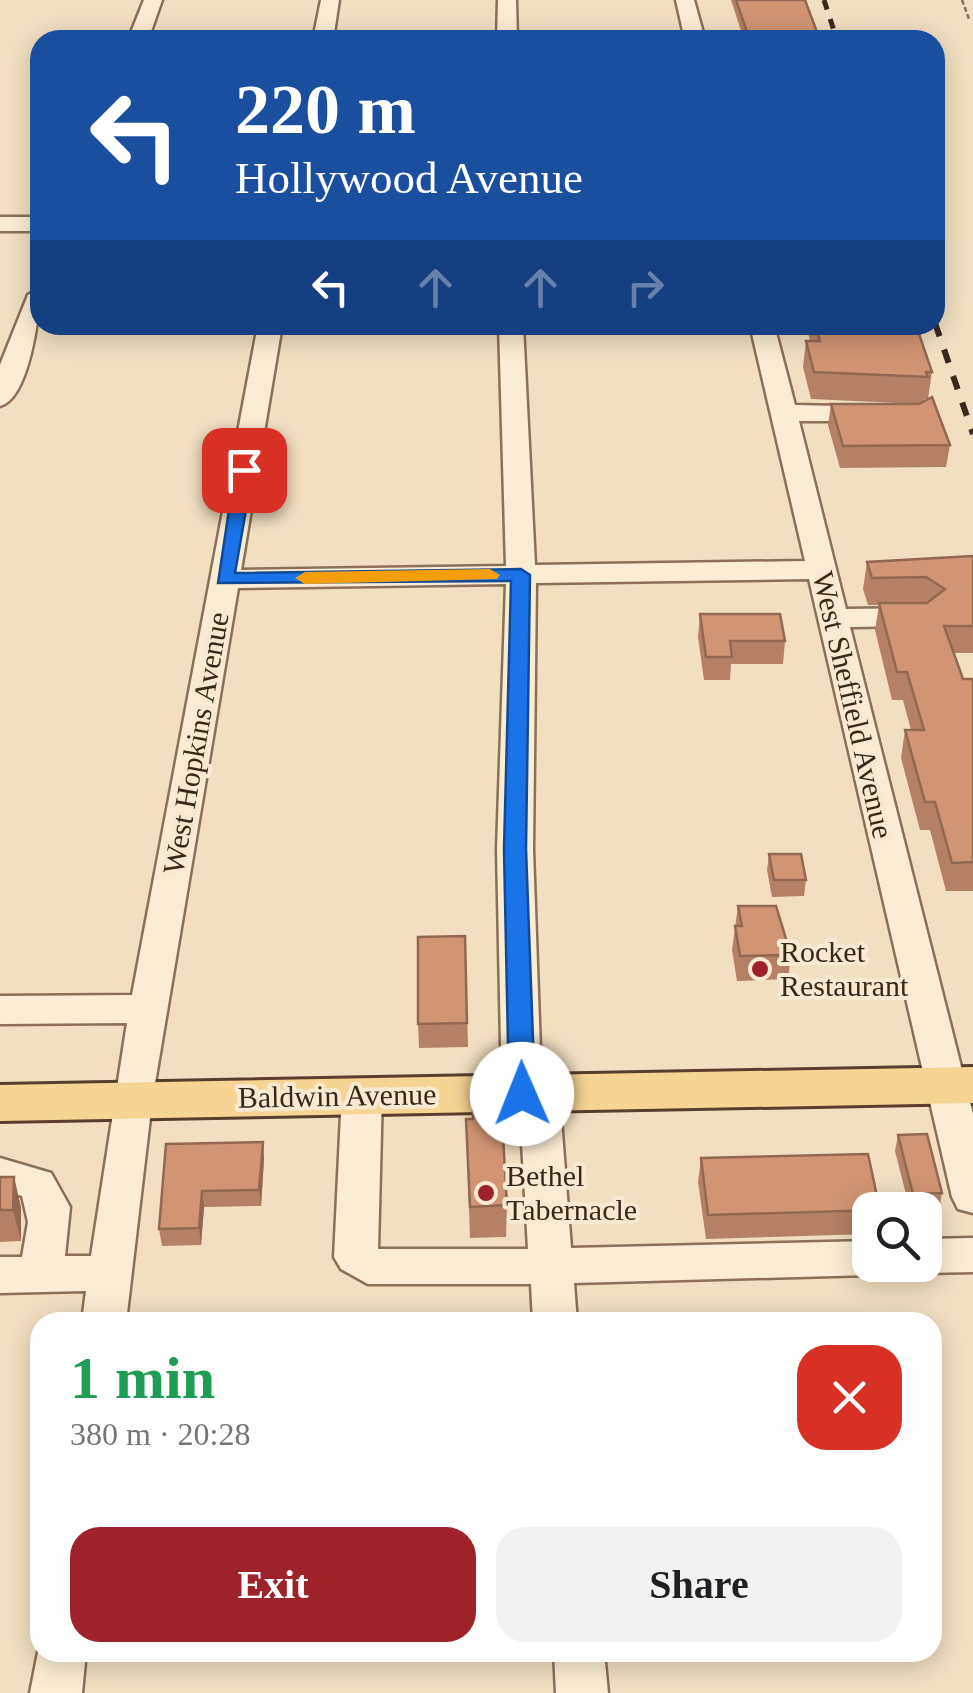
<!DOCTYPE html>
<meta charset="utf-8">
<style>
body{margin:0;font-family:"Times New Roman",serif;background:#f2f2f2;color:#202124;height:100vh;display:flex;flex-direction:column;font-size:38px;white-space:nowrap}
*{box-sizing:border-box;margin:0}
p{font-size:32px;color:#757577}
.icon{flex:none;width:55px;height:55px;fill:none;stroke:currentColor;stroke-width:2;stroke-linecap:round;stroke-linejoin:round}
.map{position:relative;flex:1;overflow:hidden}
.drawer{position:absolute;left:30px;top:1312px;width:912px;height:350px;display:flex;flex-direction:column;background:#fff;border-radius:30px;box-shadow:0 5px 25px #0003}
.drawer>*{flex:none}
.top-card{position:absolute;left:30px;top:30px;width:915px;height:305px;border-radius:30px;box-shadow:0 5px 25px #0003;background:#1a4fa0;color:#fff;overflow:hidden}
.tools{position:absolute;left:852px;top:1192px;display:grid;gap:20px}
.tools a{display:grid;place-items:center;width:90px;height:90px;border-radius:20px;background:#fff;box-shadow:0 5px 25px #0003;font-size:50px}
.pin{position:absolute;display:grid;place-items:center;width:85px;height:85px;color:#fff;margin:-42px;border-radius:20px;box-shadow:0 5px 15px #0006}
.me{position:absolute;width:110px;margin:-55px;rotate:359deg;stroke-linejoin:round;filter:drop-shadow(0 0 8px #0008)}
.turn{display:flex;align-items:center;gap:35px;height:210px;padding:0 40px;font-size:45px}
.turn .icon{width:130px;height:130px;stroke-width:2.5}
.turn b{display:block;font-size:70px;line-height:85px}
.lanes{display:flex;align-items:center;height:95px;padding:0 40px;background:#0003;justify-content:center;gap:50px;direction:ltr}
.lanes .off{opacity:.35}
.round{display:grid;place-items:center;flex:none;width:105px;height:105px;border-radius:30px;background:#f2f2f2}
.head{display:flex;align-items:center;justify-content:space-between;height:170px;padding:0 40px}
h1{font-size:60px;font-weight:700;line-height:75px;color:#1e9e55}
.button{display:flex;gap:20px;margin-top:auto;padding:20px 40px}
.button a{flex:1;height:115px;border-radius:30px;background:#9e222a;color:#fff;font-size:40px;font-weight:700;line-height:115px;text-align:center}
.button a+a{background:#f2f2f2;color:#202124}
.map>svg:first-child{display:block}
.lines{fill:none;stroke-linecap:round;stroke-linejoin:round}
.minor-casing{stroke:#8b6f56;stroke-width:5}
.major-casing{stroke:#583e2b;stroke-width:6}
.path{stroke:#8b6f56;stroke-width:2.5;stroke-dasharray:5 2.5;stroke-linecap:butt}
.minor{fill:#fbedd3;fill-rule:evenodd}
.major{fill:#f7d394;fill-rule:evenodd}
.rail-far1{stroke:#39291c;stroke-width:5;stroke-dasharray:10 10;stroke-linecap:butt}
.rail{stroke:#39291c;stroke-width:6;stroke-dasharray:14 14;stroke-linecap:butt}
.wall{fill:#b58063}
.shaded-wall{fill:#936850}
.building{fill:#d29573;stroke:#936850;stroke-width:2.5}
.route{fill:#1a73e8;stroke:#114b97;stroke-width:2.5}
.slow{fill:#f59e0b}
.poi-dot{fill:#9e222a;stroke:#f8ead0;stroke-width:4}
.labels{text-anchor:middle;stroke-width:8;stroke-linejoin:round;paint-order:stroke}
.street-label{font-size:30px;fill:#39291c;stroke:#f8ead0}
.poi-label{font-size:30px;fill:#39291c;stroke:#f8ead0;text-anchor:start}
</style>
<div class="map">
<svg width="973" height="1693" viewBox="0 0 973 1693">
<rect width="100%" height="100%" fill="#f1dfc0"/>
<g class="lines">
<!-- minor casing -->
<g class="minor-casing">
<g id="minor">
<polygon points="144,0 162,0 148,40 128,40"/>
<polygon points="321,0 339,0 333,40 313,40"/>
<polygon points="498,0 516,0 517,40 497,40"/>
<polygon points="676,0 694,0 705,40 685,40"/>
<rect x="0" y="217" width="40" height="14"/>
<path d="M40,288c0,25 -11,111 -40,118v-41l28,-70z"/>
<polygon points="258,325 282,325 241,570 506,566 499,325 523,325 535,565 805,561 750,325 774,325 795,405 886,407 890,413 886,419 877,421 799,421 846,609 921,608 936,617 921,626 850,627 973,1114 973,1213 958,1209 952,1197 809,579 536,583 533,849 541,1079 553,1082 559,1093 571,1248 870,1241 870,1265 888,1265 870,1275 574,1283 577,1322 533,1322 531,1284 368,1284 341,1269 334,1257 342,1094 348,1083 362,1079 376,1083 382,1094 378,1249 528,1249 520,1108 508,1105 502,1094 497,849 506,584 238,588 152,1101 126,1322 82,1322 86,1291 0,1293 0,1257 22,1257 28,1222 22,1196 0,1190 0,1158 51,1173 70,1207 65,1256 91,1256 127,1023 0,1024 0,996 132,995"/>
<polygon points="973,1238 973,1272 925,1273 908,1265 925,1265 925,1239"/>
<polygon points="40,1642 40,1652 86,1652 82,1693 30,1693"/>
<polygon points="554,1652 604,1652 608,1693 556,1693"/>
</g>
</g>
<!-- major casing -->
<g class="major-casing">
<polygon id="major" points="973,1067 973,1103 0,1121 0,1085"/>
</g>
<!-- path -->
<polyline class="path" points="962,0 969,19"/>
<!-- minor -->
<use href="#minor" class="minor"/>
<!-- major -->
<use href="#major" class="major"/>
<!-- rail-far1 -->
<polyline class="rail-far1" points="824,0 837,40"/>
<!-- rail -->
<polyline class="rail" points="935,323 973,434"/>
</g>
<!-- wall -->
<g class="wall">
<polygon points="731,0 805,0 817,32 817,40 744,40"/>
<polygon points="800,325 916,325 932,372 928,399 924,399 924,402 950,445 946,467 840,468 828,425 831,404 920,404 811,399 803,367 806,341 810,341 807,328 801,328"/>
<polygon points="973,556 973,653 953,653 963,679 973,679 973,891 946,891 930,830 920,830 901,758 905,730 911,730 903,700 892,700 875,630 879,605 868,605 863,589 867,562"/>
<polygon points="700,614 785,641 783,664 731,664 730,680 704,680 698,637"/>
<polygon points="769,854 806,880 804,896 772,897 767,870"/>
<polygon points="738,906 791,955 788,979 737,981 732,950"/>
<polygon points="465,936 468,1047 419,1048 418,1024"/>
<polygon points="466,1119 507,1205 506,1237 470,1238"/>
<polygon points="898,1135 942,1193 939,1210 910,1210 895,1151"/>
<polygon points="263,1142 264,1159 261,1206 204,1207 201,1245 162,1246 159,1229 166,1144"/>
<polygon points="701,1158 870,1210 870,1234 706,1239 698,1182"/>
<polygon points="0,1177 14,1177 21,1208 21,1241 0,1242"/>
</g>
<!-- shaded-wall -->
<g class="shaded-wall">
<polygon points="263,1142 264,1159 261,1206 259,1190"/>
<polygon points="14,1177 21,1208 21,1241 13,1210"/>
<polygon points="202,1191 204,1207 201,1245 199,1228"/>
</g>
<!-- building -->
<g class="building">
<polygon points="736,0 805,0 817,32 747,32"/>
<polygon points="816,325 916,325 932,372 926,372 928,377 814,372 806,341 820,341"/>
<polygon points="932,397 950,445 843,446 831,404 919,404"/>
<polygon points="973,556 973,626 944,626 963,679 973,679 973,862 952,863 935,802 925,802 905,730 924,730 907,672 897,672 879,603 927,603 945,589 926,577 872,578 867,562"/>
<polygon points="700,614 780,614 785,641 730,641 732,657 706,657"/>
<polygon points="769,854 801,854 806,880 774,880"/>
<polygon points="738,906 776,906 791,955 740,956 735,926 742,926"/>
<polygon points="465,936 467,1023 418,1024 418,937"/>
<polygon points="495,1108 495,1118 502,1118 507,1205 470,1207 466,1119 473,1119 473,1109"/>
<polygon points="927,1134 942,1193 913,1194 898,1135"/>
<polygon points="263,1142 259,1190 202,1191 199,1228 159,1229 166,1144"/>
<polygon points="868,1154 880,1210 708,1215 701,1158"/>
<polygon points="0,1177 14,1177 13,1210 0,1210"/>
</g>
<!-- route -->
<polygon class="route" points="244,465 253,470 235,573 521,569 530,575 526,849 535,1094 531,1101 522,1104 509,1094 504,849 511,581 218,583 235,470"/>
<!-- slow -->
<polygon class="slow" points="490,569 500,575 497,579 305,584 295,578 305,572"/>
<!-- markers -->
<g class="poi-dot">
<circle cx="760" cy="969" r="10"/>
<circle cx="486" cy="1193" r="10"/>
</g>
<g class="labels">
<!-- street labels -->
<g class="street-label">
<text transform="translate(853 705) rotate(77)" y="10">West Sheffield Avenue</text>
<text transform="translate(196 743) rotate(-80)" y="10">West Hopkins Avenue</text>
<text transform="translate(337 1096) rotate(-1)" y="10">Baldwin Avenue</text>
</g>
<!-- poi labels -->
<g class="poi-label">
<text x="780" y="962">Rocket<tspan x="780" dy="34">Restaurant</tspan></text>
<text x="506" y="1186">Bethel<tspan x="506" dy="34">Tabernacle</tspan></text>
</g>
</g>
</svg>
<div class="tools">
<a><svg class="icon" aria-label="search" viewBox="0 0 24 24"><circle cx="10" cy="10" r="6"/><path d="M15 15l6 6"/></svg></a>
</div>
<div class="pin" style="left:244px;top:470px;background:#d93025"><svg class="icon" aria-label="arrive" viewBox="0 0 24 24"><path d="M6 21V4h12l-3 4 3 4H6"/></svg></div>
<svg class="me" style="left:522px;top:1094px" viewBox="-20 -20 40 40"><circle r="19" fill="#fff"/><path d="M0-13L10 11 0 6-10 11z" fill="#1a73e8"/></svg>
<div class="top-card">
<div class="turn"><svg class="icon" aria-label="left" viewBox="0 0 24 24"><path d="M17 20v-9H6M10 6l-5 5 5 5"/></svg><div><b>220 m</b>Hollywood Avenue</div></div>
<div class="lanes"><svg class="icon" aria-label="left" viewBox="0 0 24 24"><path d="M17 20v-9H6M10 6l-5 5 5 5"/></svg><svg class="icon off" aria-label="ahead" viewBox="0 0 24 24"><path d="M12 20V5M6 11l6-6 6 6"/></svg><svg class="icon off" aria-label="ahead" viewBox="0 0 24 24"><path d="M12 20V5M6 11l6-6 6 6"/></svg><svg class="icon off" aria-label="right" viewBox="0 0 24 24"><path d="M7 20v-9h11M14 6l5 5-5 5"/></svg></div>
</div>
<section class="drawer">
<div class="head"><div><h1>1 min</h1><p>380 m · 20:28</p></div><a class="round" style="background:#d93025;color:#fff"><svg class="icon" aria-label="close" viewBox="0 0 24 24"><path d="M6 6l12 12M18 6L6 18"/></svg></a></div>
<div class="button"><a>Exit</a><a>Share</a></div>
</section>
</div>
